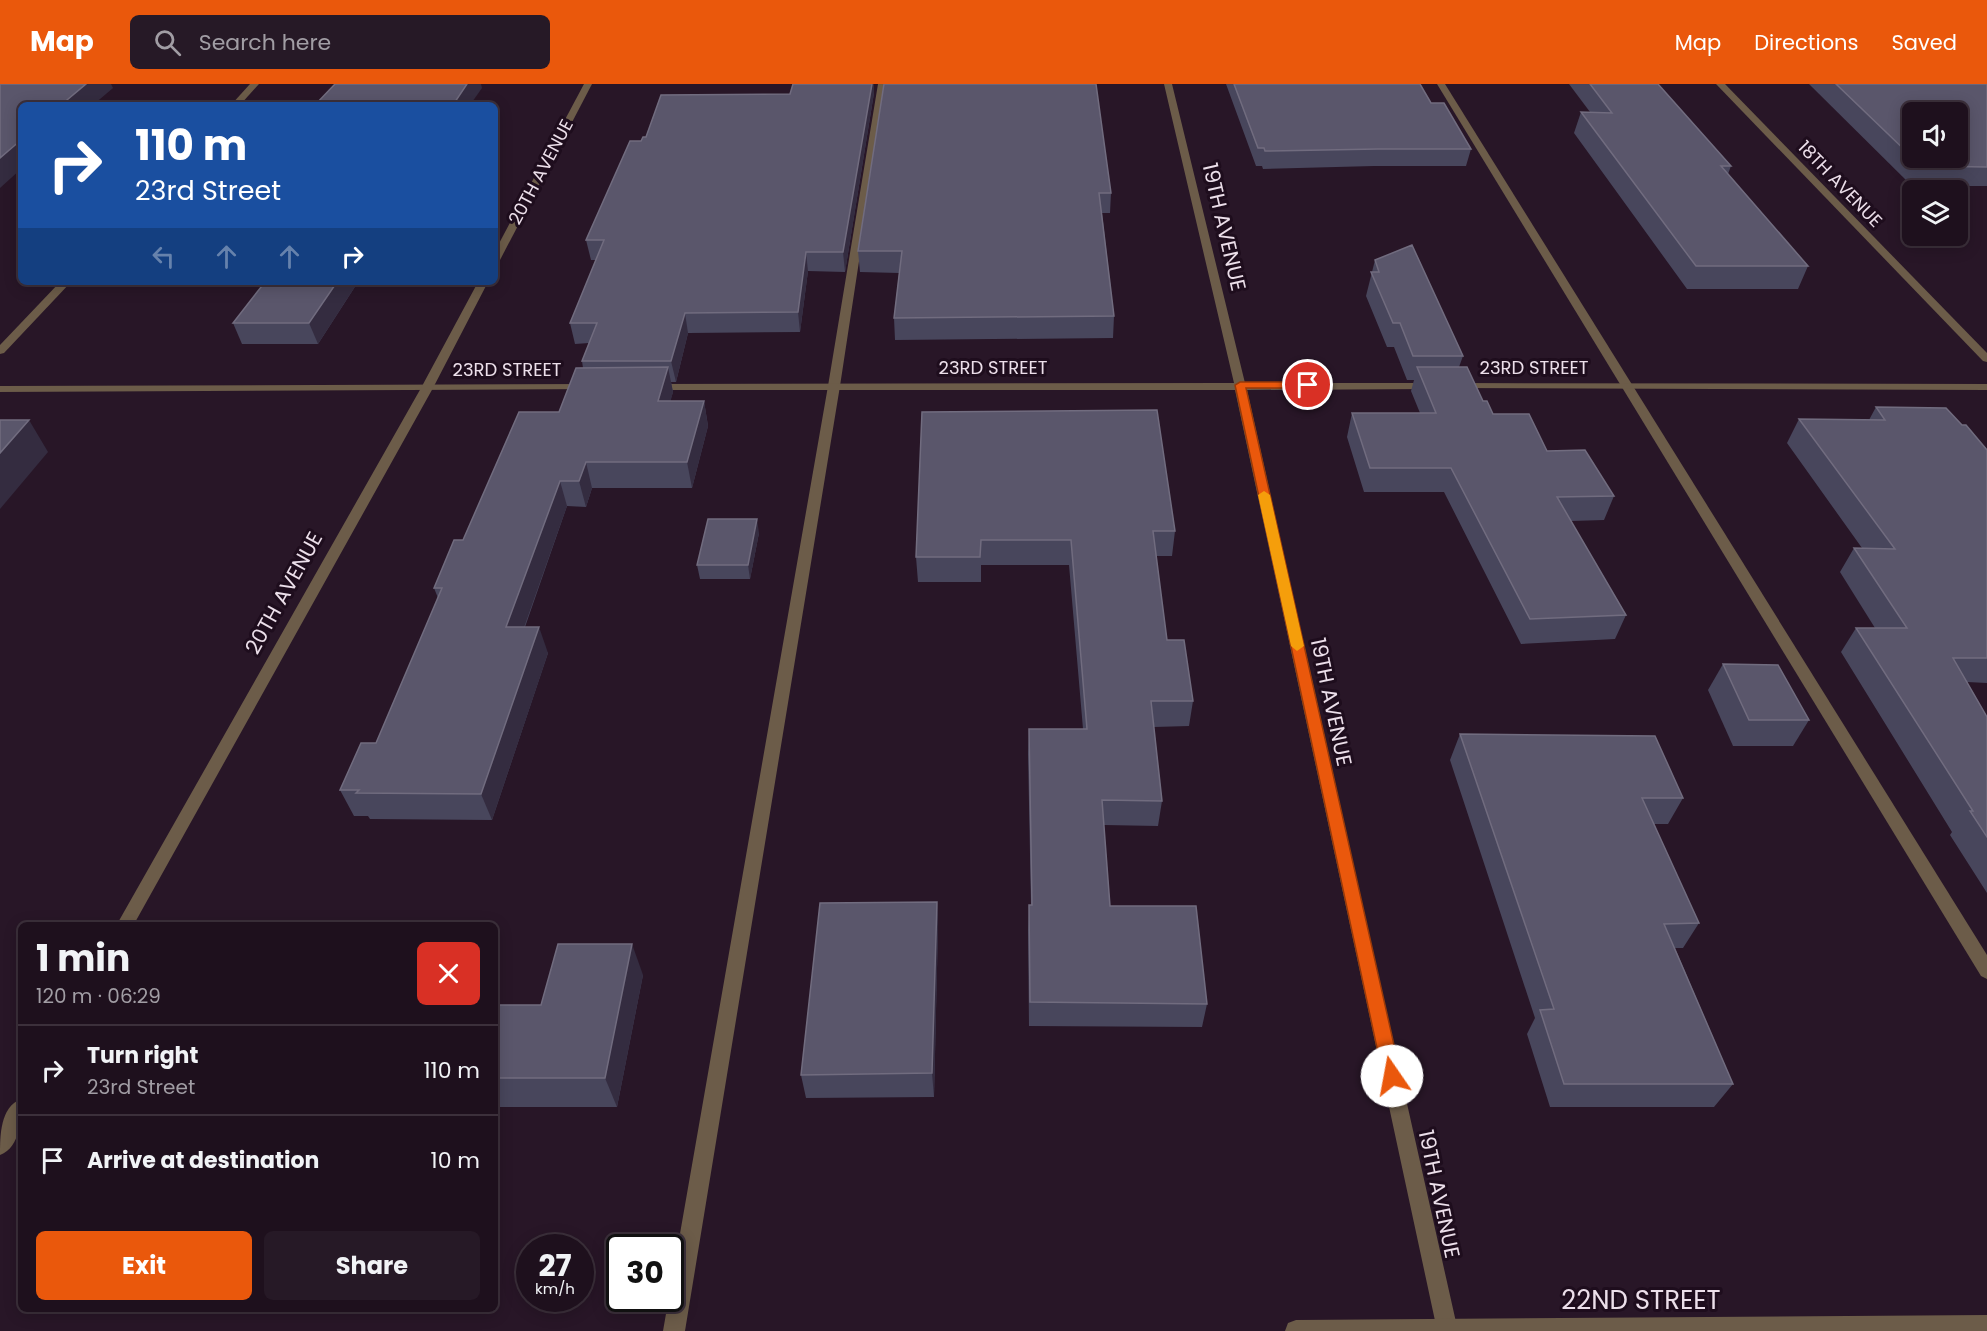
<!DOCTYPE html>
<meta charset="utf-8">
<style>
body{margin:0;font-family:Poppins,sans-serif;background:#261926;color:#f1f3f6;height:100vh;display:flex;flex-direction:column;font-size:22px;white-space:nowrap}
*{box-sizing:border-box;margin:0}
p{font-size:20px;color:#a19da4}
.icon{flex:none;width:33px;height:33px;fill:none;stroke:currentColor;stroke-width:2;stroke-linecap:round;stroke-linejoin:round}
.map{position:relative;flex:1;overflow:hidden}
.panel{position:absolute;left:18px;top:838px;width:480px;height:390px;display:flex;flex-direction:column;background:#1e101d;border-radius:9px;box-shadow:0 3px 15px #0003,0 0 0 2px #3c303b}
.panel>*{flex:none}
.guide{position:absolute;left:18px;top:18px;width:480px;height:183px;border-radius:9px;box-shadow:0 3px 15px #0003,0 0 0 2px #3c303b;background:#1a4fa0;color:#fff;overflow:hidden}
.buttons{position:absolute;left:1902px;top:18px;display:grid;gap:12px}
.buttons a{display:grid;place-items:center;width:66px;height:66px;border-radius:9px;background:#1e101d;box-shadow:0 3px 15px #0003,0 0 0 2px #3c303b;font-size:30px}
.speed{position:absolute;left:516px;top:1150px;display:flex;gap:12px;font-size:30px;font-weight:700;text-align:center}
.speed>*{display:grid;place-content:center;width:78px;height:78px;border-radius:50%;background:#1e101d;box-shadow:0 3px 15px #0003,0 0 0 2px #3c303b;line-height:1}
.speed small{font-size:15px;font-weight:400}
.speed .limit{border:3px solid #111;border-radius:9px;background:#fff;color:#111}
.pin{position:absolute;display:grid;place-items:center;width:51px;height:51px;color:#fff;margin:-26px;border:3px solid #fff;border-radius:50%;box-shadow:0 2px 6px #0007}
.me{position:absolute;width:66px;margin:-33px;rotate:348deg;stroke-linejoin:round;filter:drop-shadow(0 0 4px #0008)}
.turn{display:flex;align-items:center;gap:21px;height:126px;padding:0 18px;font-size:27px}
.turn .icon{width:78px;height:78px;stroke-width:2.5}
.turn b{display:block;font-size:42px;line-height:51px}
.lanes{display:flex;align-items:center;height:57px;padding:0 18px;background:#0003;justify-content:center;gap:30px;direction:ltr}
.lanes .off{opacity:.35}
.round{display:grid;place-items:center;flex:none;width:63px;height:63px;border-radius:9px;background:#261926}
.headline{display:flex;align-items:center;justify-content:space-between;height:102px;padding:0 18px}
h1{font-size:36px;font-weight:700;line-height:45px}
.cta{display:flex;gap:12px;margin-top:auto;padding:12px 18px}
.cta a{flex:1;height:69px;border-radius:9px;background:#ea580c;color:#fff;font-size:24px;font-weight:700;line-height:69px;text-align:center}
.cta a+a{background:#261926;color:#f1f3f6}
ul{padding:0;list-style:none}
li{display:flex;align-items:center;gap:18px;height:90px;padding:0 18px;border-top:2px solid #3c303b}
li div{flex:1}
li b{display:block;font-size:22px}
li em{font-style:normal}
header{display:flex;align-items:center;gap:36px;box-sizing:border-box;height:84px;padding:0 30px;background:#ea580c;color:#fff}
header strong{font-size:28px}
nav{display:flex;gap:33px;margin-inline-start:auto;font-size:21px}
.search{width:420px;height:54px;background:#261926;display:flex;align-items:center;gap:15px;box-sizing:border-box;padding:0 21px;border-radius:9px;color:#a19da4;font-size:22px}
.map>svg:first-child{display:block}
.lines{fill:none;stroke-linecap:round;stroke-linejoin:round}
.service{fill:#6c5c49;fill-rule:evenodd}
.minor{fill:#6c5c49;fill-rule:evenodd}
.tertiary{fill:#6c5c49;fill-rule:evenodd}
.wall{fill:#48465c}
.shaded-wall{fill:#342c40}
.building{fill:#5a566b;stroke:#716c7f;stroke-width:1.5}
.route{fill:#ea580c;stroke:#983908;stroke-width:1.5}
.slow{fill:#f59e0b}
.labels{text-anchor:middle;stroke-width:6;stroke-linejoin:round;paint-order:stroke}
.far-street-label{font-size:18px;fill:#ecdfea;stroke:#1e0d1d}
.street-label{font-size:21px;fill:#ecdfea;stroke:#1e0d1d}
.near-street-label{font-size:26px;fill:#ecdfea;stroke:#1e0d1d}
</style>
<header>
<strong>Map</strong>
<div class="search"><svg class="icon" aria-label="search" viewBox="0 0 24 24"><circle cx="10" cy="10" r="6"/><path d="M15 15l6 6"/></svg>Search here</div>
<nav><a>Map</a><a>Directions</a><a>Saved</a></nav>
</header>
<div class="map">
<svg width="1987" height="1247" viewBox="0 0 1987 1247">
<rect width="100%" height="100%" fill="#281627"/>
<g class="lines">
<!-- service -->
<g class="service">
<polygon points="250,0 259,0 240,21 231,21"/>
<polygon points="878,0 886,0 840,302 685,1247 663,1247 828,302"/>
<polygon points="1437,0 1445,0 1987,871 1987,895 1981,892"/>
<polygon points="60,198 71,198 4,269 0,270 0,261"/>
</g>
<!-- minor -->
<g class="minor">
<polygon points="1164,0 1172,0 1245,299 1432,299 1438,302 1432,305 1247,306 1458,1247 1437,1246 1235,306 652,306 646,303 652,300 1234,299"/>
<polygon points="1716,0 1725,0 1987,269 1987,278 1983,277"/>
<polygon points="1456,299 1987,300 1987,306 1452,304 1452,300"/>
<polygon points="589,300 593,301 593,305 0,308 0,302"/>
</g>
<!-- tertiary -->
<g class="tertiary">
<polygon points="584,0 592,0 500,176 495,179 495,167"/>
<polygon points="478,198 488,198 433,304 133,842 116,842 421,304"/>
<path d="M21,1015c0,19 0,48 -21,56 0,-19 0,-48 21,-56z"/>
<polygon points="1987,1231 1987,1247 1285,1247 1288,1239 1296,1236"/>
</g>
</g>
<!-- wall -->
<g class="wall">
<polygon points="793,0 874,0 874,9 845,188 808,187 800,248 688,249 676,298 671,298 673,308 670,317 704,317 708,342 692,404 592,404 586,423 567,422 525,543 548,569 492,736 370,735 368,732 354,732 340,706 376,659 438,514 434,504 463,456 559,328 583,284 582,277 589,259 575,260 570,239 596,176 591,176 586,156 641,57 646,53 790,10"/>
<polygon points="884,0 1111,109 1110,129 1102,129 1114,232 1113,254 895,256 894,234 899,189 860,188 858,167"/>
<polygon points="1226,0 1420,0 1431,19 1471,65 1466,82 1374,82 1263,85 1262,82 1256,82"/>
<polygon points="1569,0 1658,0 1731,82 1728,90 1808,182 1798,205 1687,205 1574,49 1581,28 1590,28"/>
<polygon points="1809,0 1987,0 1987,102 1912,102"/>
<polygon points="1375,176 1463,272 1459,283 1483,317 1493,330 1614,412 1604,436 1571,437 1626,531 1615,555 1521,560 1444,408 1364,408 1347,353 1352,329 1420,329 1411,307 1414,296 1407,296 1394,263 1387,263 1366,212"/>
<polygon points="265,198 358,198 318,260 242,260 233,239"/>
<polygon points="1876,323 1962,341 1987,366 1987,599 1967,598 1987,633 1987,809 1950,751 1952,748 1841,568 1856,544 1875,544 1840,488 1854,464 1862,464 1787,359 1799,335 1869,336"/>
<polygon points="922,328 1175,447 1172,472 1156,472 1167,556 1193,617 1189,642 1154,643 1162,717 1158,742 1104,741 1110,822 1207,920 1202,943 1029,942 1028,846 1029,821 1031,821 1028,670 1029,645 1083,645 1069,481 981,481 981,498 918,498 916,473"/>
<polygon points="759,449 750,495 700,495 697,481"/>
<polygon points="1723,580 1809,636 1793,662 1733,662 1708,606"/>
<polygon points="1460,650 1683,714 1668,740 1654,740 1699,839 1683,864 1675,864 1733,1000 1714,1023 1550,1023 1527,950 1535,934 1450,676"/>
<polygon points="937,818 938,843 934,1013 806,1014 801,991"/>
<polygon points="643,891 617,1023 495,1023 495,921 541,921"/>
</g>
<!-- shaded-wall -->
<g class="shaded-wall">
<polygon points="86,0 111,0 113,4 93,21 62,21"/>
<polygon points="467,0 481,0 482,4 470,21 453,21"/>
<polygon points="872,0 874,0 874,9 845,188 843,168"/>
<polygon points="21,56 21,85 0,104 0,74"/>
<polygon points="806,168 808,187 800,248 798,228"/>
<polygon points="337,198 358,198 318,260 309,239"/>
<polygon points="685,229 688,249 676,298 671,277"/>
<polygon points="668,283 673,308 664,342 658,317"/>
<polygon points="704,317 708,342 692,404 687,378"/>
<polygon points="29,336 48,368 0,425 0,369"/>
<polygon points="586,378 592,404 586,423 579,397"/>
<polygon points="560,397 567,422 515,569 506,543"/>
<polygon points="757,435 759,449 750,495 748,481"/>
<polygon points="539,543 548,569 492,736 481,710"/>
<polygon points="937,818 938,843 934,1013 932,989"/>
<polygon points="632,860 643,891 617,1023 605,994"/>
</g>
<!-- building -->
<g class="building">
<polygon points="0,0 86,0 61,21 21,21 21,56 0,74"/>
<polygon points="335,0 467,0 453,21 315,21"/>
<polygon points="793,0 872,0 843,168 806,168 798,228 685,229 671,277 582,277 597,239 570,239 604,156 586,156 630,57 641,57 643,53 646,53 661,11 790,10"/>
<polygon points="884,0 1096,0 1111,109 1099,109 1114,232 894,234 902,167 858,167"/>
<polygon points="1234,0 1420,0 1431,19 1444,19 1471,65 1378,65 1265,67 1264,64 1258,64"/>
<polygon points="1590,0 1658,0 1731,82 1721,82 1808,182 1696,182 1581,28 1612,29"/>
<polygon points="1836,0 1987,0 1987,83 1922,82 1913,74 1958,74 1958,28 1912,28 1912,73"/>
<polygon points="1412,161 1463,272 1413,272 1400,239 1393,239 1371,188 1379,188 1375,176"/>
<polygon points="265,198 337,198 309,239 233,239"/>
<polygon points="668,283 658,317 704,317 687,378 586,378 579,397 560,397 506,543 539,543 481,710 356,709 359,706 340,706 361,659 376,659 442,504 434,504 454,456 463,456 519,328 559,328 576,284"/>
<polygon points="1417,283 1467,283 1483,317 1487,317 1493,330 1529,330 1547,367 1585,366 1614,412 1557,413 1626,531 1530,535 1451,384 1370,384 1352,329 1436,329"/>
<polygon points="1876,323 1946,324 1962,341 1966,341 1987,366 1987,574 1953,574 1987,633 1987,753 1970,727 1973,727 1856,544 1907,544 1854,464 1895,465 1799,335 1885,336"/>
<polygon points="1157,326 1175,447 1153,447 1167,556 1184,556 1193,617 1151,617 1162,717 1102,716 1110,822 1196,822 1207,920 1030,918 1029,821 1032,821 1029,645 1087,645 1071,456 981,456 980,473 916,473 922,328"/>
<polygon points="0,336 29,336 0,369"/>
<polygon points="708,435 757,435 748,481 697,481"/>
<polygon points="1723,580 1778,581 1809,636 1749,636"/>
<polygon points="1460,650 1655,652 1683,714 1642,714 1699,839 1664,840 1733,1000 1564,1000 1540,926 1554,925"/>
<polygon points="937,818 932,989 801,991 820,819"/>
<polygon points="558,860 632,860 605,994 495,994 495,921 541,921"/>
</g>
<!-- route -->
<polygon class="route" points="1308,298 1312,299 1312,304 1246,304 1401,992 1398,998 1392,1000 1386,998 1383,992 1235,301 1240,298"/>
<!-- slow -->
<polygon class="slow" points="1264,407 1270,411 1304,562 1297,567 1291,562 1258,411"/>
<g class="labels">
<!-- far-street labels -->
<g class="far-street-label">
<text transform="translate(541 88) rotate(-62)" y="6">20TH AVENUE</text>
<text transform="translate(1840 100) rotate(46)" y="6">18TH AVENUE</text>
<text x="993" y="290">23RD STREET</text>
<text x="1534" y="290">23RD STREET</text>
<text x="507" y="292">23RD STREET</text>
</g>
<!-- street labels -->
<g class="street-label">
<text transform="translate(1224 143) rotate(77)" y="7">19TH AVENUE</text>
<text transform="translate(284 509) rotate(-61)" y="7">20TH AVENUE</text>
<text transform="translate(1331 618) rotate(78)" y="7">19TH AVENUE</text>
<text transform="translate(1439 1110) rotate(78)" y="7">19TH AVENUE</text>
</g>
<!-- near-street labels -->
<g class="near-street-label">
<text x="1641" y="1225">22ND STREET</text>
</g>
</g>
</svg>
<div class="buttons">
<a><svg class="icon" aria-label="sound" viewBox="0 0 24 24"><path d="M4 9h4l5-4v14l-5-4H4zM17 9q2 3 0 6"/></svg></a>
<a><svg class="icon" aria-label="layers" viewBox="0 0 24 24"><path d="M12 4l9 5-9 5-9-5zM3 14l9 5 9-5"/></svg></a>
</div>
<div class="speed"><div>27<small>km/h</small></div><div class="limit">30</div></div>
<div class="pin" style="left:1308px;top:301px;background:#d93025"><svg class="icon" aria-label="arrive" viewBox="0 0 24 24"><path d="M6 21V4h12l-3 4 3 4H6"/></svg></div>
<svg class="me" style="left:1392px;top:992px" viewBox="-20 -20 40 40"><circle r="19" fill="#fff"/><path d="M0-13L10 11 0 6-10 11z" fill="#ea580c"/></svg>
<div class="guide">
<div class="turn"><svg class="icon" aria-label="right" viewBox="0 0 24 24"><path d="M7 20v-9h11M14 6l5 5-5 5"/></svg><div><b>110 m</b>23rd Street</div></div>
<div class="lanes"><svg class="icon off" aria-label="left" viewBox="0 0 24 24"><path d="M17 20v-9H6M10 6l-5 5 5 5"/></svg><svg class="icon off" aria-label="ahead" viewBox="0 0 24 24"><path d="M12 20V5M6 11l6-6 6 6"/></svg><svg class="icon off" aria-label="ahead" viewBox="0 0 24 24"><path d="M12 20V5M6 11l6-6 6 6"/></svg><svg class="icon" aria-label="right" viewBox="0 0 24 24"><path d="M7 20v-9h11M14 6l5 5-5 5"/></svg></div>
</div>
<section class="panel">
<div class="headline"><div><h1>1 min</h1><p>120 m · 06:29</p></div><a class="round" style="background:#d93025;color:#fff"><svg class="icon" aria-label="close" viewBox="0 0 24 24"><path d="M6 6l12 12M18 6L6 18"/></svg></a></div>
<ul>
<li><svg class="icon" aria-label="right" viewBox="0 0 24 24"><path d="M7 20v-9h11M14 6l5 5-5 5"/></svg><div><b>Turn right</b><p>23rd Street</p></div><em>110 m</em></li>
<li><svg class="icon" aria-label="arrive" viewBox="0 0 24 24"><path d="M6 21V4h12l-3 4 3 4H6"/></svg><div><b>Arrive at destination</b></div><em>10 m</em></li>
</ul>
<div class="cta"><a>Exit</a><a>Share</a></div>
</section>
</div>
